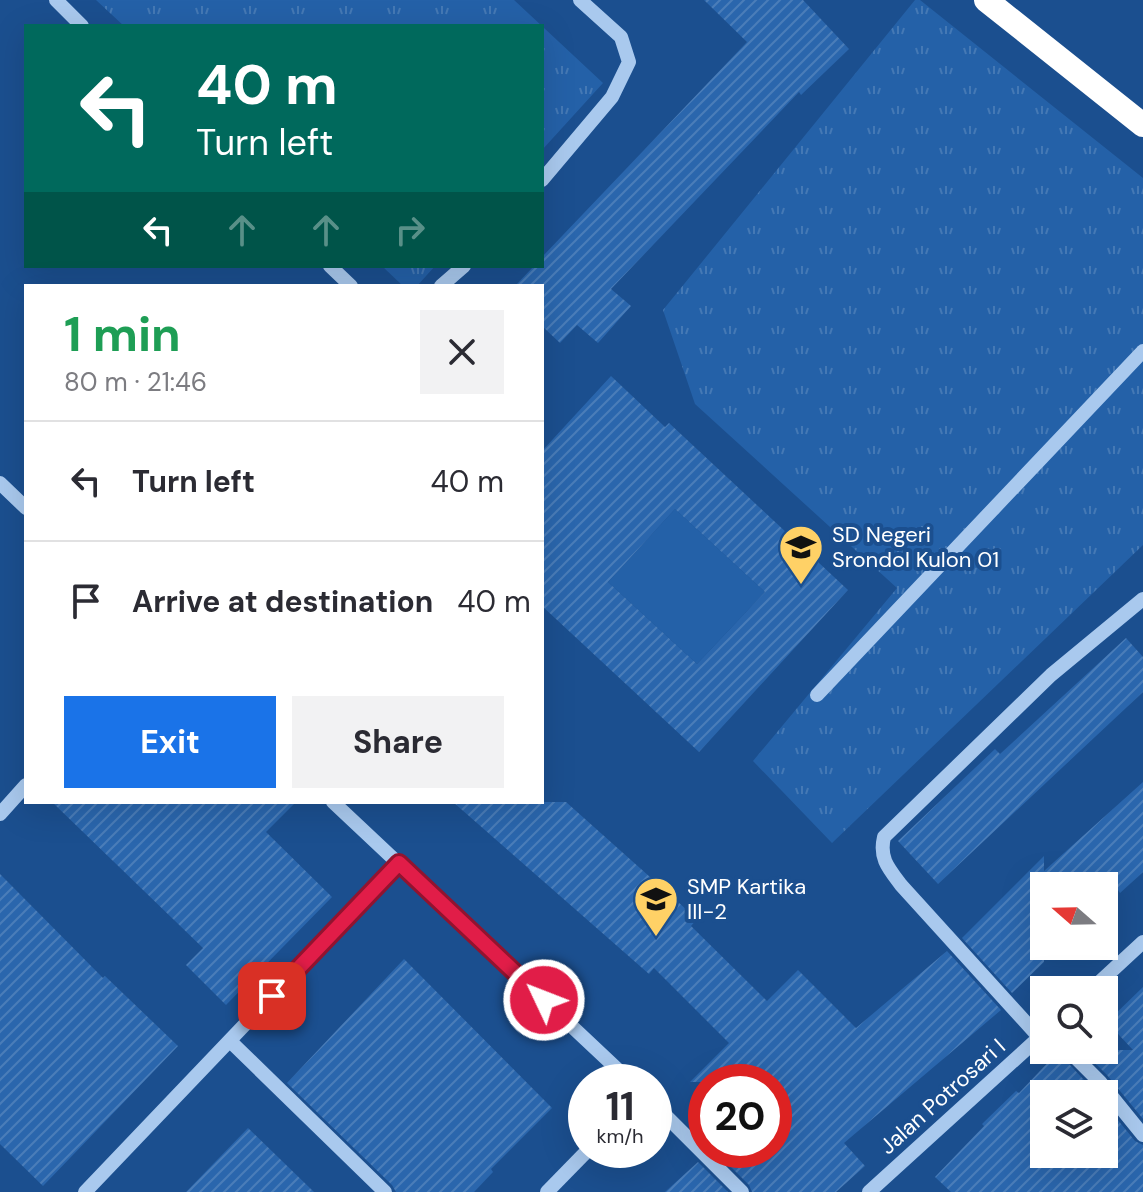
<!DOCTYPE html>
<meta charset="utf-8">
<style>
body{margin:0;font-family:"DM Sans",sans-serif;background:#f2f2f3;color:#2b2b33;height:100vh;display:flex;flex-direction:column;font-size:30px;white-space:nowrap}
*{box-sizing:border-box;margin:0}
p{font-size:26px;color:#7c7c81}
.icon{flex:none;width:44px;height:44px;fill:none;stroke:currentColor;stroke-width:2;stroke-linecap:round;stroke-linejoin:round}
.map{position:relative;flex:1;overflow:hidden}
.sheet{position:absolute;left:24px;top:284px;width:520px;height:520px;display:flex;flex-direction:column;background:#fff;border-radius:0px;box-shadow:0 8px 32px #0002}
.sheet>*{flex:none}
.banner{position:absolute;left:24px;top:24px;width:520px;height:244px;border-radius:0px;box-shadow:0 8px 32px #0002;background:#00695c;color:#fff;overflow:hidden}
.needle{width:52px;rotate:290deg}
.tools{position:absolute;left:1030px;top:872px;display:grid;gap:16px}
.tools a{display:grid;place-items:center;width:88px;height:88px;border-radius:0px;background:#fff;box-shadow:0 8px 32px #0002;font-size:40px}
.speed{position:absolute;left:568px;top:1064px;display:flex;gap:16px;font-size:40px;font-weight:700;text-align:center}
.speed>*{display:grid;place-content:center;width:104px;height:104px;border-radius:50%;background:#fff;box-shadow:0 8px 32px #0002;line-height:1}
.speed small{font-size:20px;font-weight:400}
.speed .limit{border:12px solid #d22;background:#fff;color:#111}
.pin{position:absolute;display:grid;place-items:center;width:68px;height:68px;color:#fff;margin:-34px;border-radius:16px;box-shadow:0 4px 12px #0006}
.me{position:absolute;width:88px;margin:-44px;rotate:313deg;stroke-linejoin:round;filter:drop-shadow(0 0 6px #0008)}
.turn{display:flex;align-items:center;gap:28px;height:168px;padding:0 40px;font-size:36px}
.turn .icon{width:104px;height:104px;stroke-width:2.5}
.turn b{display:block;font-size:56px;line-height:68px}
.lanes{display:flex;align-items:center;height:76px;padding:0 40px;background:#0003;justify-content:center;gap:40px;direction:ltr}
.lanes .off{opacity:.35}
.round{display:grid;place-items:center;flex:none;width:84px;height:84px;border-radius:0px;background:#f2f2f3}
.headline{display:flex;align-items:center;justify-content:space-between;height:136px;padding:0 40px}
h1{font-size:48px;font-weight:700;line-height:60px;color:#1e9e55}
.button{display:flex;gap:16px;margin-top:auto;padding:16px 40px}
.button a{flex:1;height:92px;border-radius:0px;background:#1a73e8;color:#fff;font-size:32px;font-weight:700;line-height:92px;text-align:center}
.button a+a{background:#f2f2f3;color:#2b2b33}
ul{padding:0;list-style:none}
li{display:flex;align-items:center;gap:24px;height:120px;padding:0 40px;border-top:2px solid #e1e1e2}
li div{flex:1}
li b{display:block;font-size:30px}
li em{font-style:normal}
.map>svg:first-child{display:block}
.grass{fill:url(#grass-tufts)}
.green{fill:#2461a8}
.building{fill:url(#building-hatch);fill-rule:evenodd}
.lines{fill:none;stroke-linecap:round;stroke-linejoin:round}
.minor{stroke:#a9c9ee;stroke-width:14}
.highway{stroke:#fff;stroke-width:24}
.route-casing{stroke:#92132f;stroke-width:20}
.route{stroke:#e11d48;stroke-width:14}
.labels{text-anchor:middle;stroke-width:8;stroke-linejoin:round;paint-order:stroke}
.poi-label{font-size:22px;fill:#fff;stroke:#1b4f8f;text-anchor:start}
.street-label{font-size:22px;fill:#fff;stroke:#1b4f8f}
</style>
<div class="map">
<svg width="1143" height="1192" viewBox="0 0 1143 1192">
<defs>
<pattern id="grass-tufts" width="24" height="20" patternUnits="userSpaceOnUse" patternTransform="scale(2)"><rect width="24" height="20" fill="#2461a8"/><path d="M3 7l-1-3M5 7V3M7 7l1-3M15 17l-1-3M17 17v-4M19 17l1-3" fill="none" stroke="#4579b5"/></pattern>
<pattern id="building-hatch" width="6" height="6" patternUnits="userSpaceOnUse" patternTransform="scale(2)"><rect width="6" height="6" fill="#2a66ad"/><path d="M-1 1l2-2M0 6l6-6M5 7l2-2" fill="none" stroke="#4a7db9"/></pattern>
</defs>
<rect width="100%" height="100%" fill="#1b4f8f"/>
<!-- grass -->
<g class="grass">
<polygon points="96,0 514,0 603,83 542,150 542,26 124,26"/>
<polygon points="915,0 920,0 1143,178 1143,545 832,843 753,761 897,588 695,404 663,310"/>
<polygon points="382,266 435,266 417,286 403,286"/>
</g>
<!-- green -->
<polygon class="green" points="675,509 765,592 697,664 608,582"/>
<!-- building -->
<g class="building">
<polygon points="704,0 803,0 849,49 801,95 799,92 611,289 631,306 598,343 577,325 560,343 542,326 542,286 515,286 534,266 542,266 542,257 747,42"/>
<path d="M611,376l54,51 4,-4 179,167 -149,162 -157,-146v-155zM675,509l90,83 -68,72 -89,-82z"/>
<polygon points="1126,638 1143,657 1143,692 938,884 898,841 995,749 1000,754"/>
<polygon points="1143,782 1143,872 1120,893 1118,890 1104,903 1104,886 1044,886 1044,962 1012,993 962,938 1044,856 1044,871"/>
<polygon points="52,802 296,802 266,832 332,897 226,1005 186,965 203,948"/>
<polygon points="453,802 566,802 697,919 691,926 767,1001 798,970 856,1028 947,951 1001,1010 844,1143 865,1166 836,1192 752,1192 749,1185 714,1150 774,1150 774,1082 690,1082 729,1043 654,968 649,974"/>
<polygon points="0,874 103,978 105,976 178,1046 43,1186 0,1144"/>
<polygon points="404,959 552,1108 491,1169 493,1172 474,1192 396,1192 392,1185 287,1083"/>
<polygon points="1143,987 1143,1119 1107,1075 1082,1050 1133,1050 1107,1022"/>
<polygon points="1058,1052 1097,1094 1044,1094 1044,1154 1104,1154 1104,1103 1135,1141 1143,1145 1143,1192 951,1192 935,1177 984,1126 982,1124 1016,1091 1019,1093"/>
<polygon points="248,1128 314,1192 186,1192"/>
<polygon points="698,1162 728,1192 665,1192"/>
</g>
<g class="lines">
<!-- minor -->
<g class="minor">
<polyline points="56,0 82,26"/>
<polyline points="542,180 612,97 629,62 621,37 580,0"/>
<polyline points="330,266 351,286"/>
<polyline points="441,286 464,266"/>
<polyline points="0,483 26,508"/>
<polyline points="817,695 1143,351"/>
<polyline points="333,802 631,1082"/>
<polyline points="0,814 26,785"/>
<polyline points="1091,990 1143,942"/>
<path d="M1039,1037l-138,-152c-13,-17 -22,-27 -17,-48l167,-162 92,-76"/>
<polyline points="230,1041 385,1192"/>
<polyline points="1068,1050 1100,1082 1143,1135"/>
<polyline points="654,1104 742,1192"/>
<polyline points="85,1192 399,863"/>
<polyline points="547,1192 588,1150"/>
<polyline points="869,1192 1044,1033"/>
</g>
<!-- highway -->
<polyline class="highway" points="986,0 1143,125"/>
</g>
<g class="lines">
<!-- route casing -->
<g class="route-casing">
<polyline id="route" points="272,996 399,863 544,1000"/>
</g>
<!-- route -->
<use href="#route" class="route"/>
</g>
<!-- icons -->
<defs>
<g id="school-pin" transform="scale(2.3)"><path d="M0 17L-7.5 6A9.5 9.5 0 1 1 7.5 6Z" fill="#ffd166" stroke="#1b4f8f"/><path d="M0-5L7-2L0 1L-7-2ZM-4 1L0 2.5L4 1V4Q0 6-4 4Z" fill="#111"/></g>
</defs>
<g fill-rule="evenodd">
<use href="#school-pin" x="801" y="547"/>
<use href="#school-pin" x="656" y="899"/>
</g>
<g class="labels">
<!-- poi labels -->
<g class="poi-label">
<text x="832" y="542">SD Negeri<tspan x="832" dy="25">Srondol Kulon 01</tspan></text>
<text x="687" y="894">SMP Kartika<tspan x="687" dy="25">III-2</tspan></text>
</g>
<!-- street labels -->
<g class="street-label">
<text transform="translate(942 1096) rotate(-42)" y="8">Jalan Potrosari I</text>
</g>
</g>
</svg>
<div class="tools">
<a><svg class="needle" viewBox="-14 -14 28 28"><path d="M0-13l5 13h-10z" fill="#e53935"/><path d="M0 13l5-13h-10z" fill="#7c7c81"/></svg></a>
<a><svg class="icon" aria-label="search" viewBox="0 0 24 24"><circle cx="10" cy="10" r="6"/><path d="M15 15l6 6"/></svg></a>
<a><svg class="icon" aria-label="layers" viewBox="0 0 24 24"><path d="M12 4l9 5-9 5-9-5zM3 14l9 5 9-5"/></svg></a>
</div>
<div class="speed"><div>11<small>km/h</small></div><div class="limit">20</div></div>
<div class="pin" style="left:272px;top:996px;background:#d93025"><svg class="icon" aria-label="arrive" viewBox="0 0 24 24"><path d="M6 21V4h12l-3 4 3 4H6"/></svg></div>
<svg class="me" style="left:544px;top:1000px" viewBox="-20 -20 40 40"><circle r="17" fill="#e11d48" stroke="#fff" stroke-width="3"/><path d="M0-11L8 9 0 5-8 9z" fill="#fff"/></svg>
<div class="banner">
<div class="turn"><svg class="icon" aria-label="left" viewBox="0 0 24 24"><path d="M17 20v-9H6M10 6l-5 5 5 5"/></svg><div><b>40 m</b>Turn left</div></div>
<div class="lanes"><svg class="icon" aria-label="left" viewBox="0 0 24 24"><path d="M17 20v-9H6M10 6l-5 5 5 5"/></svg><svg class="icon off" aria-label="ahead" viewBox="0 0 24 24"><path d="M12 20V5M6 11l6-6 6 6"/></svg><svg class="icon off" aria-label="ahead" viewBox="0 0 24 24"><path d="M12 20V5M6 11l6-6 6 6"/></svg><svg class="icon off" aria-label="right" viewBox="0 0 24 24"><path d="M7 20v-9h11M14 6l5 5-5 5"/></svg></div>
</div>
<section class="sheet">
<div class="headline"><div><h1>1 min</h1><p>80 m · 21:46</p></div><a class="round"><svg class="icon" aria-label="close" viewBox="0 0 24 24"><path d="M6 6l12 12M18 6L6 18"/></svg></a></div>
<ul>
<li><svg class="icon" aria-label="left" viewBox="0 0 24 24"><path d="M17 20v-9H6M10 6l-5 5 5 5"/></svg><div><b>Turn left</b></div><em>40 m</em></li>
<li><svg class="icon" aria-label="arrive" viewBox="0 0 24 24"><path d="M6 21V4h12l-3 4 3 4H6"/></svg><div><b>Arrive at destination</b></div><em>40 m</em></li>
</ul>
<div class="button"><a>Exit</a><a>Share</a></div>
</section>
</div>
